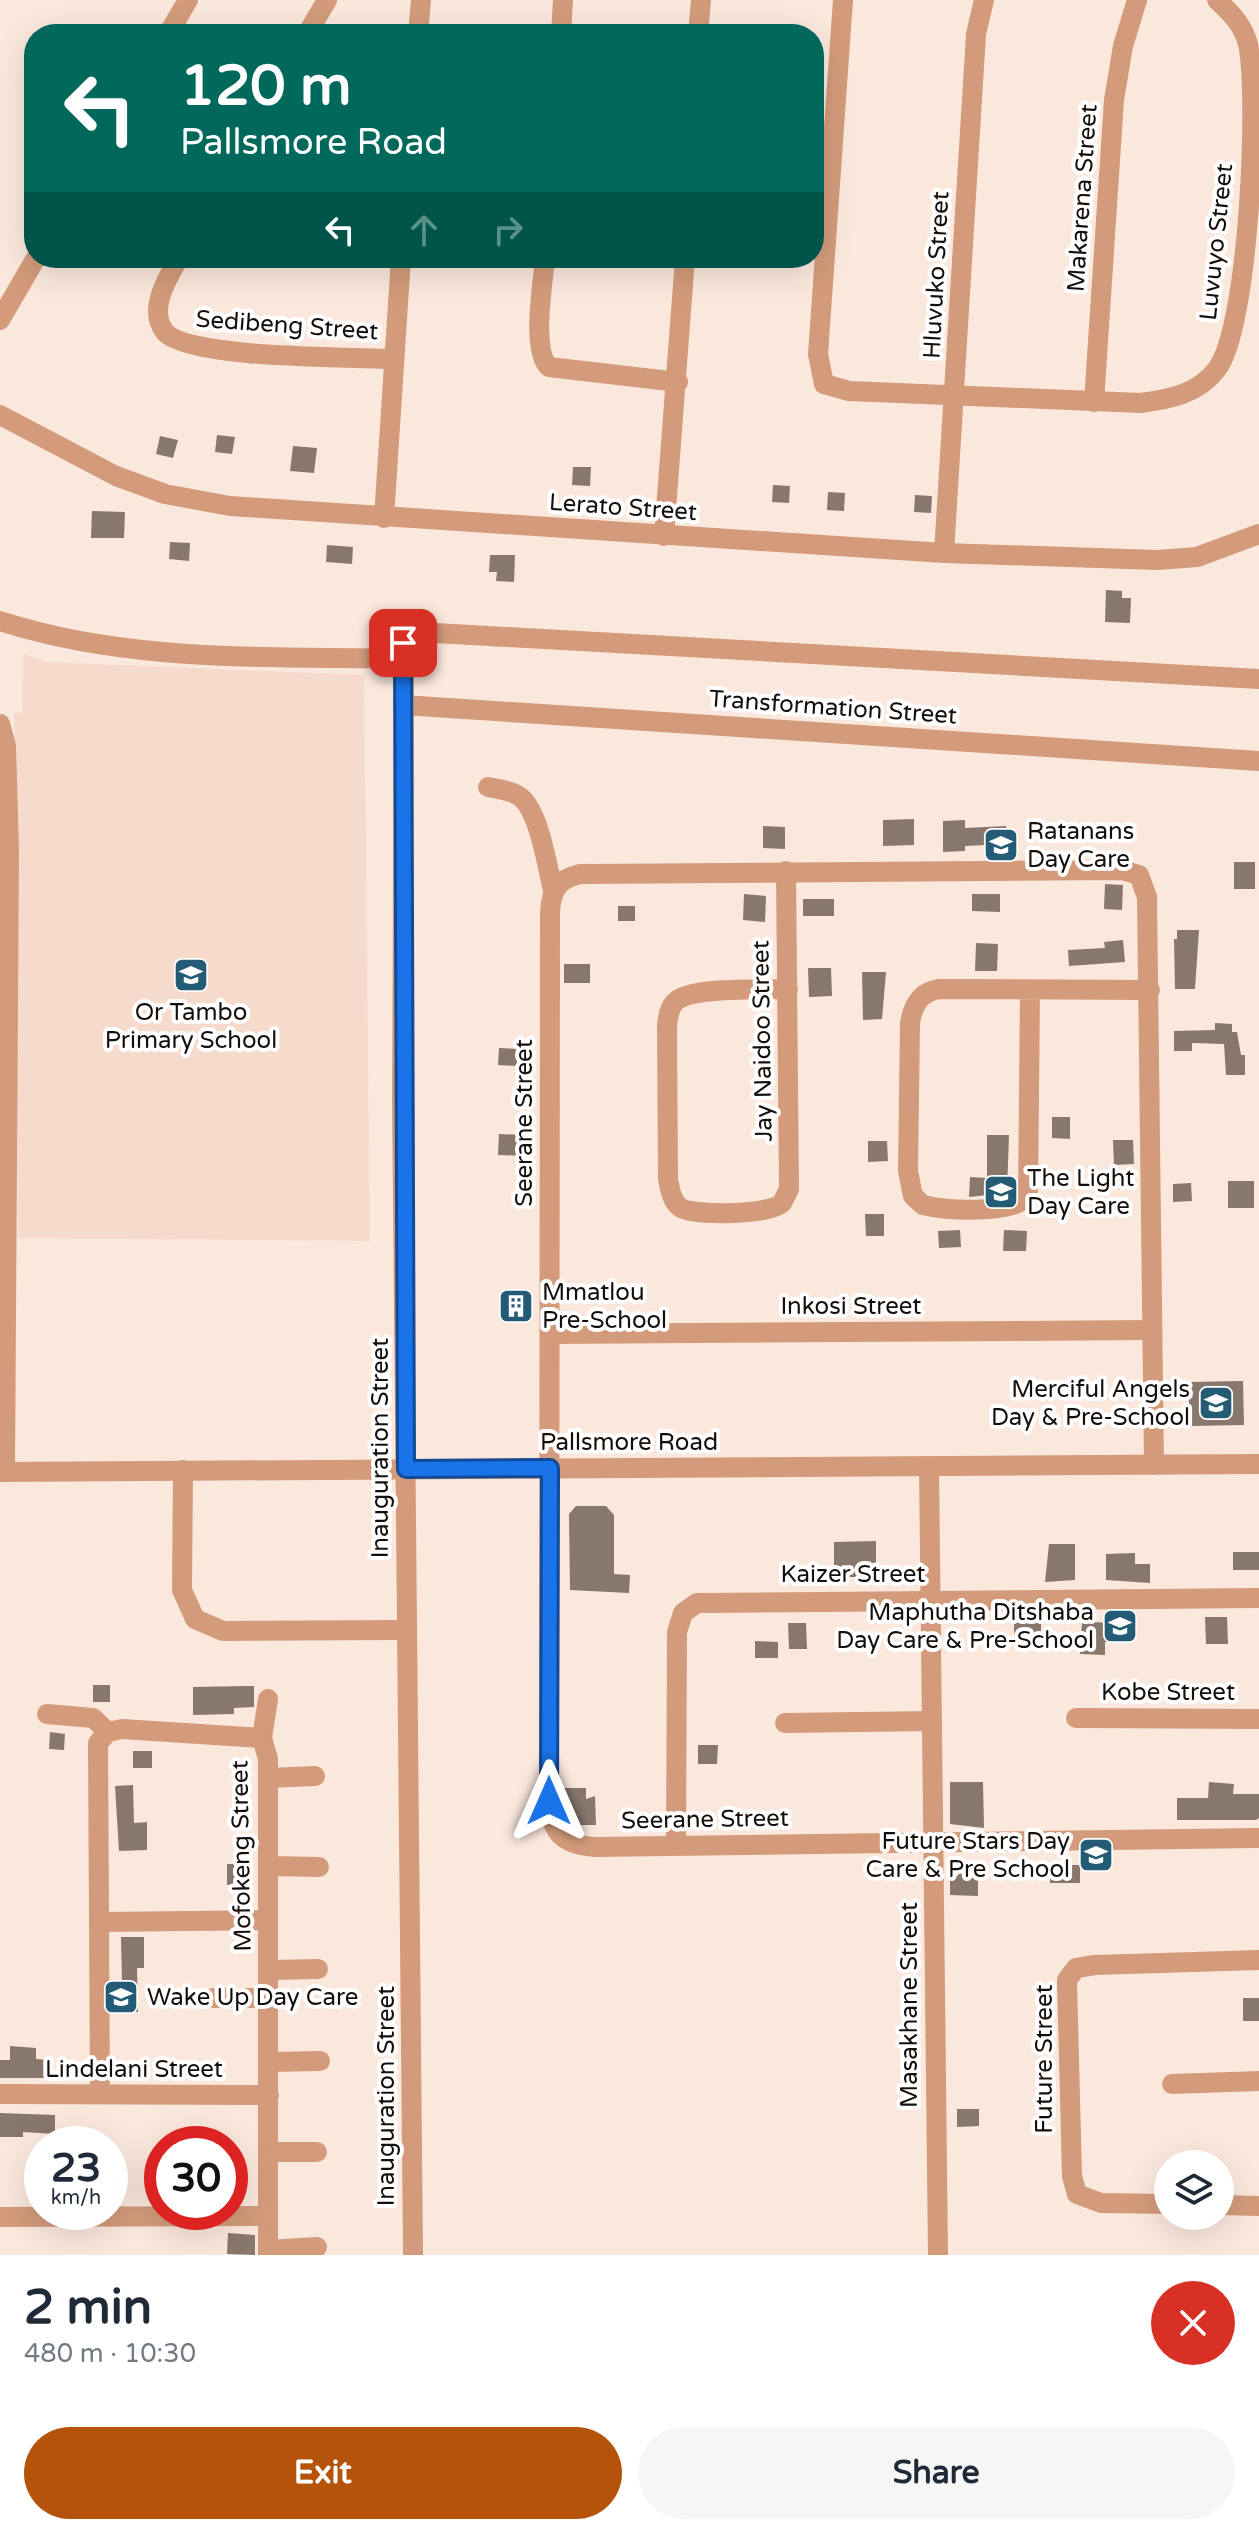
<!DOCTYPE html>
<meta charset="utf-8">
<style>
body{margin:0;font-family:"Varela Round",sans-serif;background:#f6f6f7;color:#1f2937;height:100vh;display:flex;flex-direction:column;font-size:30px;white-space:nowrap}
*{box-sizing:border-box;margin:0}
p{font-size:26px;color:#747a83}
.icon{flex:none;width:44px;height:44px;fill:none;stroke:currentColor;stroke-width:2;stroke-linecap:round;stroke-linejoin:round}
.map{position:relative;height:2255px;overflow:hidden}
.side{display:flex;flex-direction:column;background:#fff;flex:1}
.side>*{flex:none}
.top-card{position:absolute;left:24px;top:24px;width:800px;height:244px;border-radius:32px;box-shadow:0 8px 32px #0002;background:#00695c;color:#fff;overflow:hidden}
.buttons{position:absolute;left:1154px;top:2150px;display:grid;gap:16px}
.buttons a{display:grid;place-items:center;width:80px;height:80px;border-radius:50%;background:#fff;box-shadow:0 8px 32px #0002;font-size:40px}
.speed{position:absolute;left:24px;top:2126px;display:flex;gap:16px;font-size:40px;font-weight:700;text-align:center}
.speed>*{display:grid;place-content:center;width:104px;height:104px;border-radius:50%;background:#fff;box-shadow:0 8px 32px #0002;line-height:1}
.speed small{font-size:20px;font-weight:400}
.speed .limit{border:12px solid #d22;background:#fff;color:#111}
.pin{position:absolute;display:grid;place-items:center;width:68px;height:68px;color:#fff;margin:-34px;border-radius:16px;box-shadow:0 4px 12px #0006}
.me{position:absolute;width:88px;margin:-44px;rotate:0deg;stroke-linejoin:round;filter:drop-shadow(0 0 6px #0008)}
.turn{display:flex;align-items:center;gap:28px;height:168px;padding:0 24px;font-size:36px}
.turn .icon{width:104px;height:104px;stroke-width:2.5}
.turn b{display:block;font-size:56px;line-height:68px}
.lanes{display:flex;align-items:center;height:76px;padding:0 24px;background:#0003;justify-content:center;gap:40px;direction:ltr}
.lanes .off{opacity:.35}
.round{display:grid;place-items:center;flex:none;width:84px;height:84px;border-radius:42px;background:#f6f6f7}
.summary{display:flex;align-items:center;justify-content:space-between;height:136px;padding:0 24px}
h1{font-size:48px;font-weight:800;line-height:60px}
.cta{display:flex;gap:16px;margin-top:auto;padding:16px 24px}
.cta a{flex:1;height:92px;border-radius:48px;background:#b45309;color:#fff;font-size:32px;font-weight:800;line-height:92px;text-align:center}
.cta a+a{background:#f6f6f7;color:#1f2937}
.map>svg:first-child{display:block}
.built{fill:#f6dbcc}
.building{fill:#88776d}
.lines{fill:none;stroke-linecap:round;stroke-linejoin:round}
.minor{stroke:#d39b7b;stroke-width:20}
.route-casing{stroke:#114b97;stroke-width:20}
.route{stroke:#1a73e8;stroke-width:14}
.labels{text-anchor:middle;stroke-width:8;stroke-linejoin:round;paint-order:stroke}
.street-label{font-size:24px;fill:#150f0b;stroke:#fff}
.poi-label{font-size:24px;fill:#150f0b;stroke:#fff;text-anchor:start}
</style>
<div class="map">
<svg width="1259" height="2255" viewBox="0 0 1259 2255">
<rect width="100%" height="100%" fill="#fbe8dd"/>
<!-- built -->
<polygon class="built" points="23,653 46,662 364,675 370,1241 18,1238 14,713 22,712"/>
<!-- building -->
<g class="building">
<polygon points="217,435 235,437 232,454 215,452"/>
<polygon points="160,436 178,440 173,458 156,454"/>
<polygon points="293,446 317,448 314,473 290,471"/>
<polygon points="573,467 591,467 590,486 572,485"/>
<polygon points="773,485 790,486 789,503 772,502"/>
<polygon points="828,492 845,493 844,511 827,510"/>
<polygon points="915,495 932,496 931,513 914,512"/>
<polygon points="92,511 125,512 124,538 91,538"/>
<polygon points="170,542 190,543 189,561 169,559"/>
<polygon points="327,545 353,547 352,564 326,562"/>
<polygon points="490,555 515,555 514,582 496,581 497,572 489,572"/>
<polygon points="1106,590 1122,591 1122,598 1131,598 1130,623 1105,622"/>
<polygon points="914,819 914,845 883,846 883,820"/>
<polygon points="965,820 965,828 1006,826 1007,844 965,846 965,851 943,852 943,821"/>
<polygon points="763,826 785,827 785,849 763,848"/>
<rect x="1234" y="862" width="21" height="27"/>
<polygon points="1105,884 1123,885 1122,910 1104,909"/>
<polygon points="744,894 766,896 765,922 743,920"/>
<polygon points="972,894 1000,894 1000,912 972,911"/>
<rect x="803" y="899" width="31" height="17"/>
<rect x="618" y="906" width="17" height="15"/>
<polygon points="1177,930 1199,930 1195,989 1175,989 1174,939 1177,939"/>
<polygon points="1123,940 1125,962 1069,966 1068,950 1105,948 1104,942"/>
<polygon points="976,943 998,944 997,971 975,971"/>
<rect x="564" y="964" width="26" height="19"/>
<polygon points="808,968 831,968 832,996 809,997"/>
<polygon points="862,972 886,972 882,1019 863,1020"/>
<polygon points="1215,1023 1232,1024 1232,1032 1237,1032 1241,1055 1245,1055 1245,1075 1226,1075 1224,1044 1192,1043 1192,1051 1174,1051 1174,1031 1215,1030"/>
<polygon points="499,1048 518,1049 517,1066 498,1065"/>
<polygon points="1052,1117 1070,1117 1070,1139 1052,1138"/>
<polygon points="499,1134 528,1135 528,1156 498,1155"/>
<polygon points="987,1135 1009,1135 1007,1193 969,1197 970,1177 987,1178"/>
<polygon points="1113,1140 1133,1140 1134,1164 1114,1165"/>
<polygon points="868,1141 887,1141 888,1161 868,1162"/>
<rect x="1228" y="1181" width="26" height="27"/>
<polygon points="1191,1183 1192,1201 1173,1202 1173,1184"/>
<polygon points="865,1214 884,1214 884,1236 866,1236"/>
<polygon points="960,1230 961,1247 939,1248 938,1231"/>
<polygon points="1004,1230 1027,1231 1026,1251 1003,1251"/>
<rect x="505" y="1289" width="22" height="24"/>
<polygon points="1243,1381 1244,1425 1190,1426 1188,1382"/>
<polygon points="576,1506 606,1506 614,1515 614,1574 630,1575 629,1593 570,1590 569,1514"/>
<polygon points="876,1541 876,1577 834,1577 834,1542"/>
<polygon points="1049,1544 1075,1544 1075,1580 1045,1582"/>
<rect x="1233" y="1552" width="26" height="18"/>
<polygon points="1135,1553 1135,1564 1150,1564 1150,1583 1106,1580 1106,1554"/>
<polygon points="1205,1617 1227,1617 1228,1644 1206,1644"/>
<polygon points="1014,1619 1041,1619 1041,1641 1021,1642 1019,1633 1014,1634"/>
<polygon points="1082,1622 1130,1623 1130,1642 1105,1642 1105,1655 1080,1654"/>
<polygon points="788,1623 806,1623 807,1649 789,1649"/>
<polygon points="755,1641 778,1642 778,1658 755,1658"/>
<rect x="93" y="1685" width="17" height="17"/>
<polygon points="244,1686 254,1686 254,1707 234,1708 234,1714 193,1715 193,1687"/>
<polygon points="50,1732 65,1734 64,1750 49,1749"/>
<polygon points="698,1745 718,1745 717,1764 698,1764"/>
<rect x="133" y="1751" width="19" height="17"/>
<polygon points="950,1782 983,1782 984,1828 950,1824"/>
<polygon points="1209,1782 1234,1784 1233,1794 1259,1794 1259,1818 1256,1820 1177,1820 1177,1798 1208,1798"/>
<polygon points="133,1785 134,1823 147,1822 147,1850 119,1851 115,1786"/>
<polygon points="563,1788 586,1788 586,1799 595,1796 596,1825 575,1825 565,1818"/>
<polygon points="1080,1853 1111,1853 1111,1867 1080,1868"/>
<polygon points="227,1864 244,1864 245,1884 227,1885"/>
<rect x="1050" y="1865" width="30" height="18"/>
<polygon points="958,1867 978,1868 978,1896 950,1895 950,1876 958,1876"/>
<polygon points="121,1937 144,1937 144,1968 137,1968 138,2012 113,2011 112,1982 122,1982"/>
<rect x="1243" y="1998" width="16" height="23"/>
<polygon points="10,2046 36,2048 36,2059 50,2060 50,2078 0,2078 0,2060 10,2060"/>
<polygon points="957,2109 979,2109 979,2126 957,2127"/>
<polygon points="0,2113 55,2115 55,2134 23,2132 23,2137 0,2137"/>
<polygon points="228,2233 255,2235 255,2255 227,2254"/>
</g>
<g class="lines">
<!-- minor -->
<g class="minor">
<path d="M843,0l-25,354 6,30 25,7 292,12c29,-4 57,-9 76,-34 32,-42 42,-272 31,-325 -5,-19 -17,-31 -31,-44"/>
<polyline points="168,34 188,0"/>
<polyline points="307,34 327,0"/>
<polyline points="418,34 421,0"/>
<polyline points="561,34 563,0"/>
<polyline points="698,34 701,0"/>
<path d="M179,258c-11,19 -32,52 -14,74 22,27 187,25 228,27"/>
<path d="M545,258c-2,25 -14,92 4,109l129,15"/>
<polyline points="0,320 36,258"/>
<polyline points="1094,402 1114,100 1123,46 1137,0"/>
<polyline points="0,415 116,476 165,494 230,506 944,553 1158,560 1197,557 1259,534"/>
<polyline points="384,518 401,258"/>
<polyline points="664,536 685,258"/>
<polyline points="944,553 976,34 984,0"/>
<path d="M0,621c130,42 268,35 403,38"/>
<polyline points="403,705 1259,761"/>
<polyline points="0,724 6,746 9,851 5,1471"/>
<path d="M488,787c10,2 22,3 31,9 20,13 28,70 34,94"/>
<path d="M786,871l3,318 -7,14c-12,12 -86,13 -101,5 -9,-6 -11,-18 -13,-29l-1,-154c1,-8 2,-17 8,-23 15,-16 90,-12 113,-13"/>
<path d="M1030,991l-2,206c-18,17 -81,14 -105,8l-10,-9 -5,-25 2,-148c3,-18 10,-31 29,-34l211,1"/>
<polyline points="550,1334 1152,1330"/>
<path d="M1154,1465l-7,-568 -8,-22 -17,-5 -542,4c-22,5 -29,16 -30,39l-1,888c2,32 14,44 46,46l664,-9"/>
<polyline points="929,1466 938,2255"/>
<polyline points="183,1470 182,1590 195,1619 223,1631 407,1630"/>
<polyline points="0,1472 1259,1464"/>
<polyline points="47,1714 93,1718 108,1732"/>
<polyline points="1076,1718 1259,1719"/>
<polyline points="785,1723 932,1721"/>
<polyline points="262,1738 268,1759 268,2255"/>
<polyline points="262,1738 268,1699"/>
<polyline points="268,1778 315,1776"/>
<polyline points="676,1845 677,1632 683,1613 697,1603 1259,1598"/>
<polyline points="268,1866 319,1867"/>
<polyline points="99,1922 268,1920"/>
<polyline points="268,1970 318,1969"/>
<polyline points="213,1998 268,1998"/>
<polyline points="269,2062 320,2061"/>
<polyline points="1172,2084 1259,2081"/>
<polyline points="0,2094 269,2095"/>
<polyline points="100,2094 98,1743 108,1732 122,1729 262,1738"/>
<polyline points="268,2152 317,2152"/>
<polyline points="1168,2204 1101,2203 1077,2194 1072,2176 1067,1980 1076,1968 1095,1965 1259,1960"/>
<polyline points="1220,2205 1259,2206"/>
<polyline points="0,2217 268,2216"/>
<polyline points="268,2250 317,2247"/>
<polyline points="413,2255 402,1101 404,641 418,632 1259,679"/>
</g>
</g>
<g class="lines">
<!-- route casing -->
<g class="route-casing">
<polyline id="route" points="403,643 406,1469 550,1468 549,1801"/>
</g>
<!-- route -->
<use href="#route" class="route"/>
</g>
<!-- icons -->
<defs>
<g id="school-square" transform="scale(1.8)"><rect x="-9" y="-9" width="18" height="18" rx="4" fill="#245c76" stroke="#fff"/><path d="M0-5L7-2L0 1L-7-2ZM-4 1L0 2.5L4 1V4Q0 6-4 4Z" fill="#fff"/></g>
<g id="building-square" transform="scale(1.8)"><rect x="-9" y="-9" width="18" height="18" rx="4" fill="#245c76" stroke="#fff"/><path d="M-4-6H4V6H1V3H-1V6H-4ZM-2.5-4.3h1.7v1.8h-1.7ZM.8-4.3h1.7v1.8H.8ZM-2.5-1h1.7V.8h-1.7ZM.8-1h1.7V.8H.8Z" fill="#fff"/></g>
</defs>
<g fill-rule="evenodd">
<use href="#school-square" x="1001" y="845"/>
<use href="#school-square" x="191" y="975"/>
<use href="#school-square" x="1001" y="1192"/>
<use href="#building-square" x="516" y="1306"/>
<use href="#school-square" x="1216" y="1403"/>
<use href="#school-square" x="1120" y="1626"/>
<use href="#school-square" x="1096" y="1855"/>
<use href="#school-square" x="121" y="1997"/>
</g>
<g class="labels">
<!-- street labels -->
<g class="street-label">
<text transform="translate(1082 198) rotate(-86)" y="8">Makarena Street</text>
<text transform="translate(1216 242) rotate(-84)" y="8">Luvuyo Street</text>
<text transform="translate(936 275) rotate(-87)" y="8">Hluvuko Street</text>
<text transform="translate(287 325) rotate(4)" y="8">Sedibeng Street</text>
<text transform="translate(623 507) rotate(4)" y="8">Lerato Street</text>
<text transform="translate(833 707) rotate(4)" y="8">Transformation Street</text>
<text transform="translate(762 1041) rotate(-91)" y="8">Jay Naidoo Street</text>
<text transform="translate(524 1123) rotate(-90)" y="8">Seerane Street</text>
<text x="851" y="1314">Inkosi Street</text>
<text x="629" y="1450">Pallsmore Road</text>
<text transform="translate(380 1448) rotate(-90)" y="8">Inauguration Street</text>
<text x="853" y="1582">Kaizer Street</text>
<text x="1168" y="1700">Kobe Street</text>
<text transform="translate(705 1819) rotate(-1)" y="8">Seerane Street</text>
<text transform="translate(241 1856) rotate(-91)" y="8">Mofokeng Street</text>
<text transform="translate(909 2005) rotate(-90)" y="8">Masakhane Street</text>
<text transform="translate(1044 2059) rotate(-90)" y="8">Future Street</text>
<text x="134" y="2077">Lindelani Street</text>
<text transform="translate(386 2096) rotate(-90)" y="8">Inauguration Street</text>
</g>
<!-- poi labels -->
<g class="poi-label">
<text x="1027" y="839">Ratanans<tspan x="1027" dy="28">Day Care</tspan></text>
<text x="191" y="1020" text-anchor="middle">Or Tambo<tspan x="191" dy="28">Primary School</tspan></text>
<text x="1027" y="1186">The Light<tspan x="1027" dy="28">Day Care</tspan></text>
<text x="542" y="1300">Mmatlou<tspan x="542" dy="28">Pre-School</tspan></text>
<text x="1190" y="1397" text-anchor="end">Merciful Angels<tspan x="1190" dy="28">Day &amp; Pre-School</tspan></text>
<text x="1094" y="1620" text-anchor="end">Maphutha Ditshaba<tspan x="1094" dy="28">Day Care &amp; Pre-School</tspan></text>
<text x="1070" y="1849" text-anchor="end">Future Stars Day<tspan x="1070" dy="28">Care &amp; Pre School</tspan></text>
<text x="147" y="2005">Wake Up Day Care</text>
</g>
</g>
</svg>
<div class="buttons">
<a><svg class="icon" aria-label="layers" viewBox="0 0 24 24"><path d="M12 4l9 5-9 5-9-5zM3 14l9 5 9-5"/></svg></a>
</div>
<div class="speed"><div>23<small>km/h</small></div><div class="limit">30</div></div>
<div class="pin" style="left:403px;top:643px;background:#d93025"><svg class="icon" aria-label="arrive" viewBox="0 0 24 24"><path d="M6 21V4h12l-3 4 3 4H6"/></svg></div>
<svg class="me" style="left:549px;top:1801px" viewBox="-20 -20 40 40"><path d="M0-17L14 15 0 8-14 15z" fill="#1a73e8" stroke="#fff" stroke-width="4"/></svg>
<div class="top-card">
<div class="turn"><svg class="icon" aria-label="left" viewBox="0 0 24 24"><path d="M17 20v-9H6M10 6l-5 5 5 5"/></svg><div><b>120 m</b>Pallsmore Road</div></div>
<div class="lanes"><svg class="icon" aria-label="left" viewBox="0 0 24 24"><path d="M17 20v-9H6M10 6l-5 5 5 5"/></svg><svg class="icon off" aria-label="ahead" viewBox="0 0 24 24"><path d="M12 20V5M6 11l6-6 6 6"/></svg><svg class="icon off" aria-label="right" viewBox="0 0 24 24"><path d="M7 20v-9h11M14 6l5 5-5 5"/></svg></div>
</div>
</div>
<section class="side">
<div class="summary"><div><h1>2 min</h1><p>480 m · 10:30</p></div><a class="round" style="background:#d93025;color:#fff"><svg class="icon" aria-label="close" viewBox="0 0 24 24"><path d="M6 6l12 12M18 6L6 18"/></svg></a></div>
<div class="cta"><a>Exit</a><a>Share</a></div>
</section>
